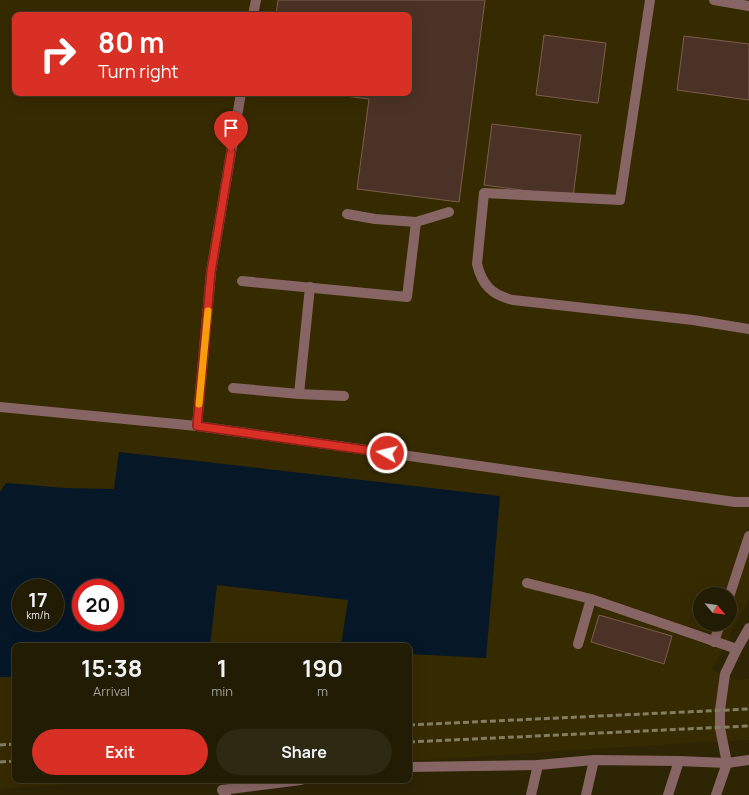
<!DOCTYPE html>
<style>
body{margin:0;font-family:Manrope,sans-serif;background:#2e2913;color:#f1f3f6;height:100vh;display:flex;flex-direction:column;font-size:15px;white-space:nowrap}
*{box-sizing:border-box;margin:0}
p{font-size:13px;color:#a2a19a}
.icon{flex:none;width:22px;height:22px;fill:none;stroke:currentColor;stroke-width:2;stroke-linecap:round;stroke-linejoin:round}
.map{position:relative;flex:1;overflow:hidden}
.side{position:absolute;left:12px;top:643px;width:400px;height:140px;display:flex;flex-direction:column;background:#221c04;border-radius:8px;box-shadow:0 4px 16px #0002,0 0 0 1px #3f3a26}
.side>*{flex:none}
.banner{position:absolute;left:12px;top:12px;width:400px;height:84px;border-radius:8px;box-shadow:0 4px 16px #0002,0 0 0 1px #3f3a26;background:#d93025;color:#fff;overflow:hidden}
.needle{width:26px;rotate:119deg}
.controls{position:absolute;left:693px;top:587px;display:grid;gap:8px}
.controls a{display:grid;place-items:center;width:44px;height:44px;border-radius:50%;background:#221c04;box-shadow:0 4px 16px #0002,0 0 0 1px #3f3a26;font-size:20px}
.speed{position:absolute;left:12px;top:579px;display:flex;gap:8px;font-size:20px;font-weight:700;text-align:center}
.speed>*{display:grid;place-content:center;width:52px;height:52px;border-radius:50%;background:#221c04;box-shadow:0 4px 16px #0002,0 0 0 1px #3f3a26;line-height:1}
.speed small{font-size:10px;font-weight:400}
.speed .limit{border:6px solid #d22;background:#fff;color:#111}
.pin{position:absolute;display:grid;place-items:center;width:34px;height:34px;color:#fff;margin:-41px -17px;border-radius:50% 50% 50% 0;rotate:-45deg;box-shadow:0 0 4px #0007}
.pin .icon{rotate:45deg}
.me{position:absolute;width:44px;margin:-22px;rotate:278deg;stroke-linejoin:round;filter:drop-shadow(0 0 3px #0008)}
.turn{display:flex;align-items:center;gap:14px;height:84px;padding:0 20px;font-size:18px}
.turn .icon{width:52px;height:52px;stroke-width:2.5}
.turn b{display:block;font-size:28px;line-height:34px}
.eta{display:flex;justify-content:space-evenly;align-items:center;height:68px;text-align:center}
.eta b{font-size:24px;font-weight:700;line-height:28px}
.button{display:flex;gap:8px;margin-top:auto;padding:8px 20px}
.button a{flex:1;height:46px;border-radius:24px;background:#d93025;color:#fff;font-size:16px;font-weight:700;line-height:46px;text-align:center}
.button a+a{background:#2e2913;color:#f1f3f6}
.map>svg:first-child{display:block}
.built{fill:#362a01;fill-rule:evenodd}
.water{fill:#061728;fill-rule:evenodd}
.building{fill:#4b3226;stroke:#7c5d4d}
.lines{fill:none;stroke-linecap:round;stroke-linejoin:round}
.minor{stroke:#886565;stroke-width:10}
.rail{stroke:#847d64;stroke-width:3;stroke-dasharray:6 3;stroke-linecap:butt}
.route-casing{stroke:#8d1f18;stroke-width:10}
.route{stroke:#d93025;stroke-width:7}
.slow{stroke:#f59e0b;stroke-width:7}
</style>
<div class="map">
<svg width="749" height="795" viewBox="0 0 749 795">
<rect width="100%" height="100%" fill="#2e2505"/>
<!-- built -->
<path class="built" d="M0,0h749v599l-37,71 24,10 13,-1v61l-47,2 -293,19v-115h-394v134h116l-131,9zM15,15h394v78h-394zM21,588h34v34h-34zM81,588h34v34h-34zM700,594h30v30h-30z"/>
<!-- water -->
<path class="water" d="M119,452l381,44 -14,162 -77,-4v-8h-68l7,-46 -131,-15 -7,61h-195v31h-15v-185l6,-9 59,5 49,1zM21,588h34v34h-34zM81,588h34v34h-34z"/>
<!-- building -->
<g class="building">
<polygon points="278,0 485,0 459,202 357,189 369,99 320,93 409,93 409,15 276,15"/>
<polygon points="544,35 606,43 598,103 536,95"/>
<polygon points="684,36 749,44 749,100 677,90"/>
<polygon points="492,124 581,135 573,197 484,185"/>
<polygon points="599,615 672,636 664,664 591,642"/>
</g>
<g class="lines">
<!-- minor -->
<g class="minor">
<path d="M650,0l-30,200 -136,-7 -7,71c5,21 15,31 36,36l180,20 56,9"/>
<polyline points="714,0 749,6"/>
<polyline points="253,15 256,0"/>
<polyline points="241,93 211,272 197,426 735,502 749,502"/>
<polyline points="347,214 375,219 416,222 449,212"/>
<polyline points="242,281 407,297 416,222"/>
<polyline points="233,388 299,394 344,396"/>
<polyline points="299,394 310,287"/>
<polyline points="0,407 197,426"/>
<polyline points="527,583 591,599 737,649"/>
<polyline points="730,594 749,536"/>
<polyline points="714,642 720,624"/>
<polyline points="578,644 591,599"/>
<polyline points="409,767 538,765 594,760 679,761 727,763 749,760"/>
<polyline points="226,795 222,790 301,780"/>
<polyline points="531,795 538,765"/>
<polyline points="586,795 594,760"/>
<polyline points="668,795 679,761"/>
<polyline points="716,795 727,763 720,728 720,710 725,674 737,649 749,628"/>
</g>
<!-- rail -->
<g class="rail">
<polyline points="409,725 749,709"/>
<polyline points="409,742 749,726"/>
<polyline points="0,745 15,744"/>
<polyline points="0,762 15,761"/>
</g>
</g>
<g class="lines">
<!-- route casing -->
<g class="route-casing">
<polyline id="route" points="231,152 211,272 197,426 387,453"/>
</g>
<!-- route -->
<use href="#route" class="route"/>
<!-- slow -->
<polyline class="slow" points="199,404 208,311"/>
</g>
</svg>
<div class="controls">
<a><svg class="needle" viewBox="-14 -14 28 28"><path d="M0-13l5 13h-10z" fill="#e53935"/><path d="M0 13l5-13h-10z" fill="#a2a19a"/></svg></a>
</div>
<div class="speed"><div>17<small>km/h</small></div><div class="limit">20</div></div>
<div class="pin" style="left:231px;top:152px;background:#d93025"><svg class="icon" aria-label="arrive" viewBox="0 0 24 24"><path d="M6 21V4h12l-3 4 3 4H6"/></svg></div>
<svg class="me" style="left:387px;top:453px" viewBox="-20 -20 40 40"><circle r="17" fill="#d93025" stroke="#fff" stroke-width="3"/><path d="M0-11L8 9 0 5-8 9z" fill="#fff"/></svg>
<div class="banner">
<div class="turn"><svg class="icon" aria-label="right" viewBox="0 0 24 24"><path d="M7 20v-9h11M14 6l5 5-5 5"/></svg><div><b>80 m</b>Turn right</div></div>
</div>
<section class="side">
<div class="eta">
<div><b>15:38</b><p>Arrival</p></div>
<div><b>1</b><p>min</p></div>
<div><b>190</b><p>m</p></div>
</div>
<div class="button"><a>Exit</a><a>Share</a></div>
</section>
</div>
